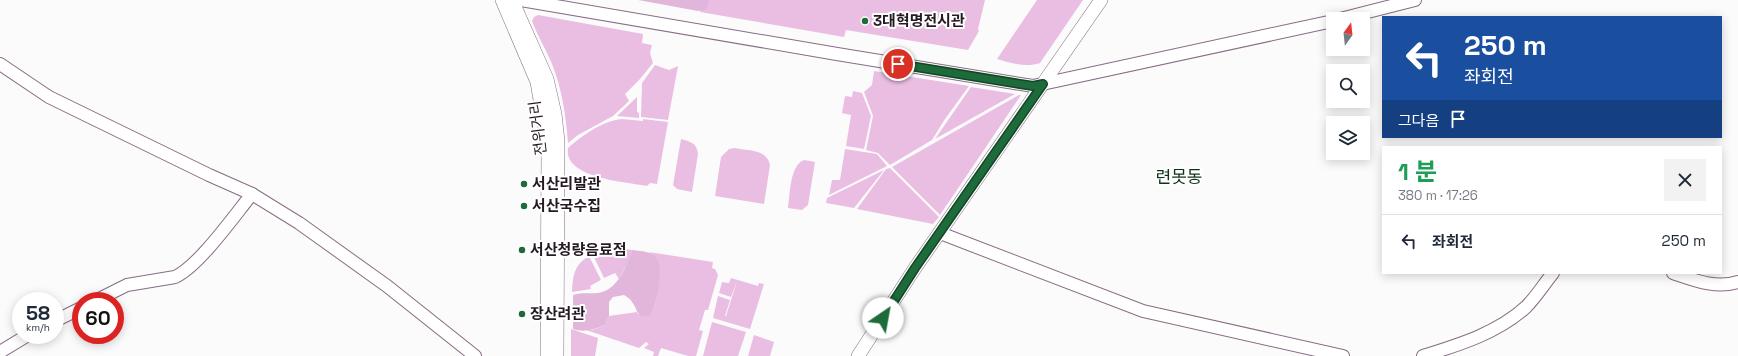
<!DOCTYPE html>
<html lang="ko">
<meta charset="utf-8">
<style>
body{margin:0;font-family:"Space Grotesk","Noto Sans KR",sans-serif;background:#f2f2f3;color:#1f2937;height:100vh;display:flex;flex-direction:column;font-size:15px;white-space:nowrap}
*{box-sizing:border-box;margin:0}
p{font-size:13px;color:#747a83}
.icon{flex:none;width:22px;height:22px;fill:none;stroke:currentColor;stroke-width:2;stroke-linecap:round;stroke-linejoin:round}
.map{position:relative;flex:1;overflow:hidden}
.sheet{position:absolute;left:1382px;top:146px;width:340px;height:128px;display:flex;flex-direction:column;background:#fff;border-radius:0px;box-shadow:0 2px 10px #0003}
.sheet>*{flex:none}
.top-card{position:absolute;left:1382px;top:16px;width:340px;height:122px;border-radius:0px;box-shadow:0 2px 10px #0003;background:#1a4fa0;color:#fff;overflow:hidden}
.needle{width:26px;rotate:15deg}
.controls{position:absolute;left:1326px;top:12px;display:grid;gap:8px}
.controls a{display:grid;place-items:center;width:44px;height:44px;border-radius:0px;background:#fff;box-shadow:0 2px 10px #0003;font-size:20px}
.speed{position:absolute;left:12px;top:292px;display:flex;gap:8px;font-size:20px;font-weight:700;text-align:center}
.speed>*{display:grid;place-content:center;width:52px;height:52px;border-radius:50%;background:#fff;box-shadow:0 2px 10px #0003;line-height:1}
.speed small{font-size:10px;font-weight:400}
.speed .limit{border:6px solid #d22;background:#fff;color:#111}
.pin{position:absolute;display:grid;place-items:center;width:34px;height:34px;color:#fff;margin:-17px;border:2px solid #fff;border-radius:50%;box-shadow:0 1px 4px #0007}
.me{position:absolute;width:44px;margin:-22px;rotate:33deg;stroke-linejoin:round;filter:drop-shadow(0 0 3px #0008)}
.turn{display:flex;align-items:center;gap:14px;height:84px;padding:0 16px;font-size:18px}
.turn .icon{width:52px;height:52px;stroke-width:2.5}
.turn b{display:block;font-size:28px;line-height:34px}
.then{display:flex;align-items:center;height:38px;padding:0 16px;background:#0003;gap:8px;font-size:15px}
.round{display:grid;place-items:center;flex:none;width:42px;height:42px;border-radius:0px;background:#f2f2f3}
.head{display:flex;align-items:center;justify-content:space-between;height:68px;padding:0 16px}
h1{font-size:24px;font-weight:700;line-height:30px;color:#1e9e55}
ul{padding:0;list-style:none}
li{display:flex;align-items:center;gap:12px;height:52px;padding:0 16px;border-top:1px solid #e0e1e3}
li div{flex:1}
li b{display:block;font-size:15px}
li em{font-style:normal}
.map>svg:first-child{display:block}
.green{fill:#eabee2}
.forest{fill:#e2b6db}
.lines{fill:none;stroke-linecap:round;stroke-linejoin:round}
.secondary-casing{stroke:#886c84;stroke-width:14}
.primary-casing{stroke:#886c84;stroke-width:14}
.secondary{stroke:#fff;stroke-width:12}
.primary{stroke:#fff;stroke-width:13}
.route-casing{stroke:#134626;stroke-width:10}
.route{stroke:#1d6b3a;stroke-width:7}
.poi-dot{fill:#1d6b3a;stroke:#fff;stroke-width:1.5}
.labels{text-anchor:middle;stroke-width:4;stroke-linejoin:round;paint-order:stroke}
.poi-label{font-size:15px;font-weight:bold;fill:#251a23;stroke:#fff;text-anchor:start}
.street-label{font-size:15px;fill:#251a23;stroke:#fff}
.quarter-label{font-size:17px;fill:#0e321a;stroke:#fff}
</style>
<div class="map">
<svg width="1738" height="356" viewBox="0 0 1738 356">
<rect width="100%" height="100%" fill="#fbfbfb"/>
<!-- green -->
<g class="green">
<polygon points="702,0 985,0 978,29 979,31 968,50 846,30 844,37 700,12"/>
<path d="M1037,0h46l-43,63c-14,5 -30,0 -43,-4z"/>
<path d="M538,15l105,19 -1,9 10,2 -2,8 3,10 -13,16 -15,15 4,7 -16,15 -35,19 -10,8c-2,-27 -6,-54 -16,-79 -6,-15 -15,-29 -20,-43l2,-4z"/>
<polygon points="655,65 669,70 678,66 668,120 641,117 642,83"/>
<polygon points="874,71 969,86 945,119 932,140 890,165 878,153 866,150 873,116 864,92 872,85"/>
<polygon points="971,87 1015,94 935,139"/>
<polygon points="853,91 862,93 871,116 864,149 846,146 851,115 842,113 845,96 852,97"/>
<polygon points="1019,95 1021,95 940,215 892,167"/>
<polygon points="637,97 637,112 639,113 639,118 617,116"/>
<path d="M622,119l21,2v-2l25,3 -11,62 -7,-1 -3,3c-21,-4 -84,-8 -79,-38 15,-13 34,-27 54,-29z"/>
<path d="M681,139c10,3 16,4 17,15l-6,38 -15,-3 -4,-4z"/>
<path d="M735,148c13,3 32,1 35,17l-6,39 -49,-8 6,-39 8,-8z"/>
<polygon points="845,149 877,154 887,166 829,195 832,180 840,180"/>
<path d="M804,160l11,2 -7,43 -6,5 -14,-2c2,-14 2,-43 16,-48z"/>
<polygon points="890,168 939,217 933,224 857,209 886,169"/>
<polygon points="884,170 854,208 826,203 827,198"/>
<polygon points="610,247 632,250 629,261 619,279 615,273 604,278 592,253"/>
<path d="M649,252l64,10 -1,6 3,1 3,6 -10,35h-3l-6,20 4,1 -7,25h-8l-27,-8 -3,8h-5l1,-4 -10,-4 5,-4 -3,-2 -7,6 -53,-18h6l13,-5 4,-9 28,-4 1,2 13,2c8,-20 8,-38 5,-59z"/>
<path d="M589,256l12,24 -11,6 1,3 -19,3c1,-17 2,-27 17,-36z"/>
<polygon points="731,278 758,286 759,283 764,284 750,329 713,318 718,296 730,300 725,316 726,316 737,281 731,297 719,293 722,282 729,283"/>
<polygon points="712,322 746,332 738,356 703,356"/>
<polygon points="571,329 598,338 595,356 571,356"/>
<polygon points="754,335 774,342 770,356 748,356"/>
</g>
<!-- forest -->
<g class="forest">
<polygon points="638,0 709,0 706,10 698,11"/>
<path d="M632,250c8,1 18,1 24,7 9,11 0,48 -5,59 -16,2 -12,-5 -19,-14 -1,-3 -5,-5 -8,-7l-11,2 -4,5v14l-4,9c-10,4 -21,8 -32,4v-34c10,-3 15,-1 25,-2 20,-3 29,-27 34,-43z"/>
</g>
<g class="lines">
<!-- secondary casing -->
<g class="secondary-casing">
<g id="secondary">
<polyline points="521,0 837,54 1033,86 1333,21"/>
<polyline points="1340,19 1415,0"/>
<polyline points="0,64 49,97 209,175 252,194 299,223 387,286 475,356"/>
<polyline points="940,233 1143,311 1343,356"/>
<path d="M1673,273c21,7 42,16 65,9"/>
<path d="M95,301l32,-16 48,-8c24,-11 59,-61 77,-83"/>
<polyline points="55,321 81,308"/>
<polyline points="0,352 28,335"/>
<path d="M1423,356c35,-11 75,-23 103,-49 10,-10 18,-23 27,-34"/>
</g>
</g>
<!-- primary casing -->
<g class="primary-casing">
<g id="primary">
<polyline points="502,0 537,82 548,146 547,356"/>
<polyline points="512,0 547,79 555,114 558,141 557,356"/>
<polyline points="858,356 915,268 1101,0"/>
</g>
</g>
<!-- secondary -->
<use href="#secondary" class="secondary"/>
<!-- primary -->
<use href="#primary" class="primary"/>
</g>
<g class="lines">
<!-- route casing -->
<g class="route-casing">
<polyline id="route" points="883,318 915,268 1043,84 1033,86 1020,84 898,64"/>
</g>
<!-- route -->
<use href="#route" class="route"/>
</g>
<!-- markers -->
<g class="poi-dot">
<circle cx="865" cy="21" r="4"/>
<circle cx="524" cy="184" r="4"/>
<circle cx="524" cy="206" r="4"/>
<circle cx="522" cy="250" r="4"/>
<circle cx="522" cy="314" r="4"/>
</g>
<g class="labels">
<!-- poi labels -->
<g class="poi-label">
<text x="873" y="26">3대혁명전시관</text>
<text x="532" y="189">서산리발관</text>
<text x="532" y="211">서산국수집</text>
<text x="530" y="255">서산청량음료점</text>
<text x="530" y="319">장산려관</text>
</g>
<!-- street labels -->
<g class="street-label">
<text transform="translate(538 128) rotate(-97)" y="5">전위거리</text>
</g>
<!-- quarter labels -->
<g class="quarter-label">
<text x="1179" y="183">련못동</text>
</g>
</g>
</svg>
<div class="controls">
<a><svg class="needle" viewBox="-14 -14 28 28"><path d="M0-13l5 13h-10z" fill="#e53935"/><path d="M0 13l5-13h-10z" fill="#747a83"/></svg></a>
<a><svg class="icon" aria-label="search" viewBox="0 0 24 24"><circle cx="10" cy="10" r="6"/><path d="M15 15l6 6"/></svg></a>
<a><svg class="icon" aria-label="layers" viewBox="0 0 24 24"><path d="M12 4l9 5-9 5-9-5zM3 14l9 5 9-5"/></svg></a>
</div>
<div class="speed"><div>58<small>km/h</small></div><div class="limit">60</div></div>
<div class="pin" style="left:898px;top:64px;background:#d93025"><svg class="icon" aria-label="arrive" viewBox="0 0 24 24"><path d="M6 21V4h12l-3 4 3 4H6"/></svg></div>
<svg class="me" style="left:883px;top:318px" viewBox="-20 -20 40 40"><circle r="19" fill="#fff"/><path d="M0-13L10 11 0 6-10 11z" fill="#1d6b3a"/></svg>
<div class="top-card">
<div class="turn"><svg class="icon" aria-label="left" viewBox="0 0 24 24"><path d="M17 20v-9H6M10 6l-5 5 5 5"/></svg><div><b>250 m</b>좌회전</div></div>
<div class="then">그다음<svg class="icon" aria-label="arrive" viewBox="0 0 24 24"><path d="M6 21V4h12l-3 4 3 4H6"/></svg></div>
</div>
<section class="sheet">
<div class="head"><div><h1>1 분</h1><p>380 m · 17:26</p></div><a class="round"><svg class="icon" aria-label="close" viewBox="0 0 24 24"><path d="M6 6l12 12M18 6L6 18"/></svg></a></div>
<ul>
<li><svg class="icon" aria-label="left" viewBox="0 0 24 24"><path d="M17 20v-9H6M10 6l-5 5 5 5"/></svg><div><b>좌회전</b></div><em>250 m</em></li>
</ul>
</section>
</div>
